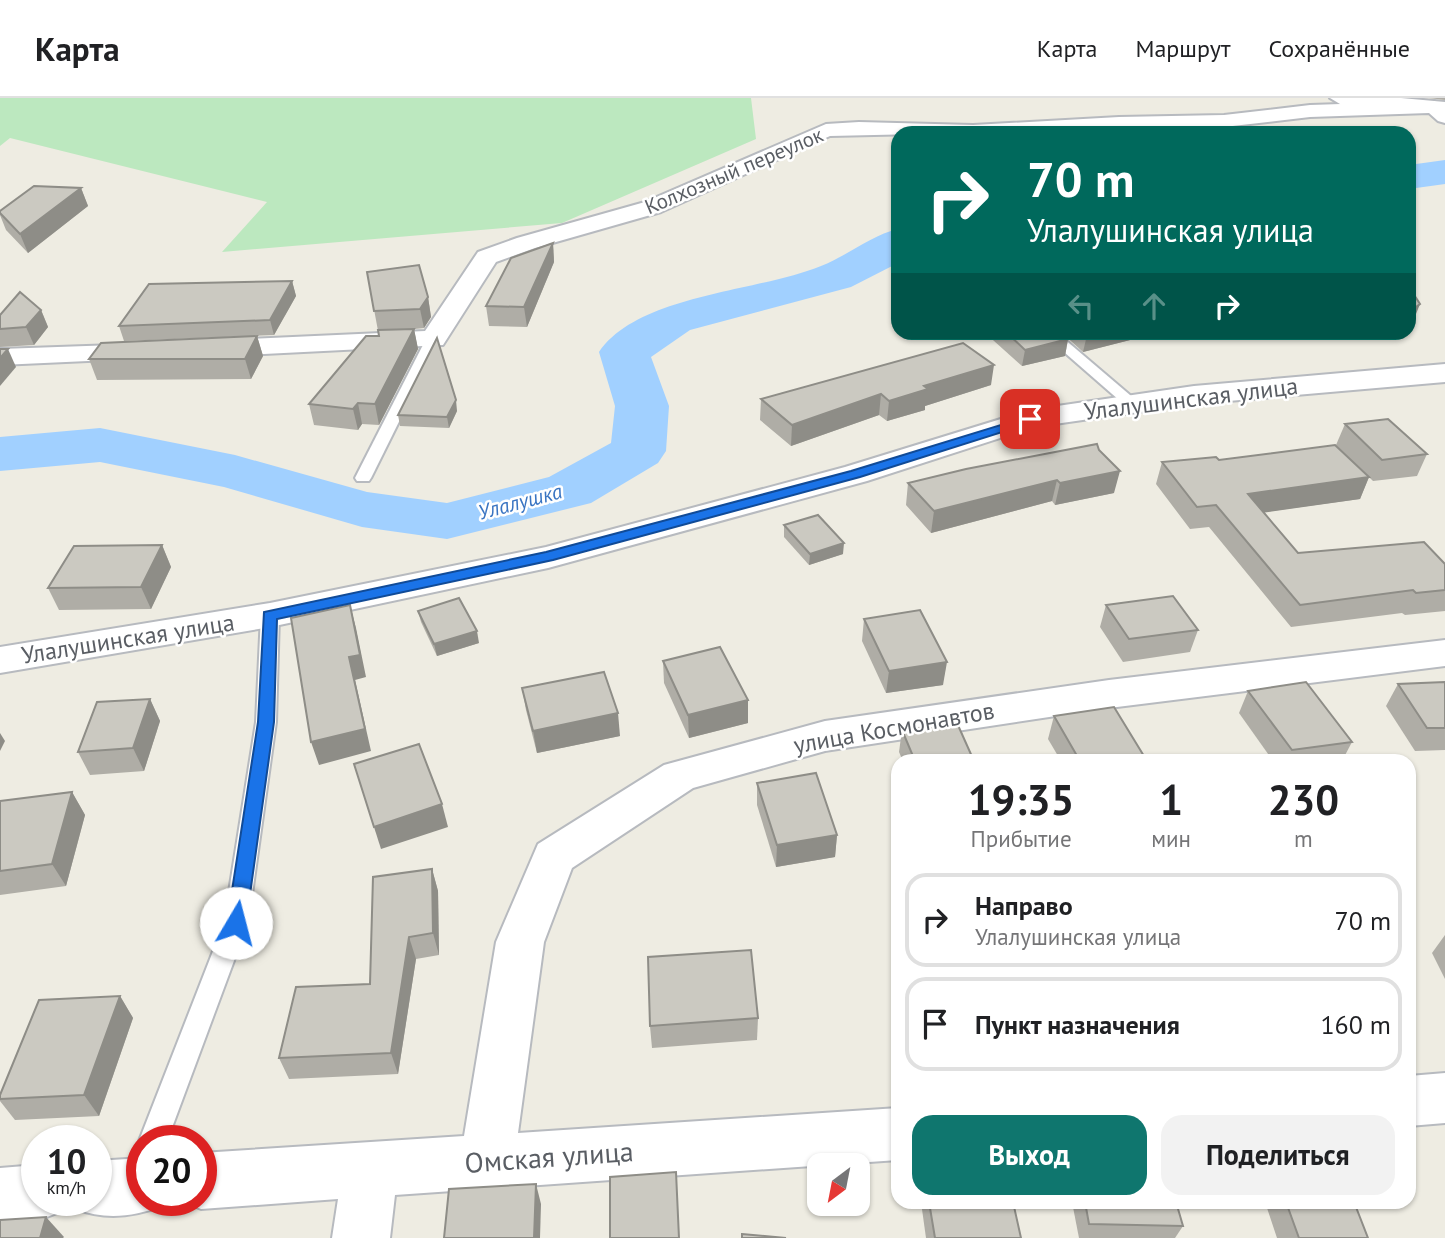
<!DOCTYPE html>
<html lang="ru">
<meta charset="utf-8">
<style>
body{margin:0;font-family:"PT Sans",sans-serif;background:#f2f2f2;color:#202124;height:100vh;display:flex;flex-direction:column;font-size:26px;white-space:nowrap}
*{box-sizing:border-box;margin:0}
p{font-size:23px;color:#757577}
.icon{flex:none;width:38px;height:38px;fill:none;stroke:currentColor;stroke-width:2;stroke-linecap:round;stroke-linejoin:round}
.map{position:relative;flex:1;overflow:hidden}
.drawer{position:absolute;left:891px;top:656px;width:525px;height:455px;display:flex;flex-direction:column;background:#fff;border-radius:21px;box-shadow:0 2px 5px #0004}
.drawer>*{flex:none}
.hud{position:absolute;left:891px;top:28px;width:525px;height:214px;border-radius:21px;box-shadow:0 2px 5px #0004;background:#00695c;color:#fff;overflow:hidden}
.needle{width:46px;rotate:212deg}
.tools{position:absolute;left:807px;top:1055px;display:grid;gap:14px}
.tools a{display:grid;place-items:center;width:63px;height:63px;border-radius:14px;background:#fff;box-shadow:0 2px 5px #0004;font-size:35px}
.speed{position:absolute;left:21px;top:1027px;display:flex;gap:14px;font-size:35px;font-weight:700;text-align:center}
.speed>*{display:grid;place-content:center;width:91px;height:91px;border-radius:50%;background:#fff;box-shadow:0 2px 5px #0004;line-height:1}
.speed small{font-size:18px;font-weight:400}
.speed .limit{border:10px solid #d22;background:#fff;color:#111}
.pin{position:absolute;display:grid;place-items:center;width:60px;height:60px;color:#fff;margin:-30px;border-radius:14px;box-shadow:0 4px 10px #0006}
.me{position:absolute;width:77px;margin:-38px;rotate:8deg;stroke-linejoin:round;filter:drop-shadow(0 0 5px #0008)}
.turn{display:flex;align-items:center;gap:24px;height:147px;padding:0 21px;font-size:32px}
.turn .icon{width:91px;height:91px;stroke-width:2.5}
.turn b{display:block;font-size:49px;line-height:60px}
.lanes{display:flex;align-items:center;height:66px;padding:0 21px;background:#0003;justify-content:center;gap:35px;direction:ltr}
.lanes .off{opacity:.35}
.eta{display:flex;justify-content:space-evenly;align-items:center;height:119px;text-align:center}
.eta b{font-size:42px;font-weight:800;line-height:49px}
.primary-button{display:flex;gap:14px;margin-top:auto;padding:14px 21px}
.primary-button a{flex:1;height:80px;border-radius:21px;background:#0f766e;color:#fff;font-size:28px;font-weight:800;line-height:80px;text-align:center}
.primary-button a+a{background:#f2f2f2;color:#202124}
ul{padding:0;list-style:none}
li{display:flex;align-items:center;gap:21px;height:94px;margin:0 14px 10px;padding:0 7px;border:4px solid #e0e0e0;border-radius:21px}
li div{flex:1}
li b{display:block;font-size:26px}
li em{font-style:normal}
header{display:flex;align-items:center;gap:42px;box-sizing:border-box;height:98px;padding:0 35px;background:#fff;border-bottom:2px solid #e0e0e0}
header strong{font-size:33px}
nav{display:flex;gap:38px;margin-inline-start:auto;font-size:24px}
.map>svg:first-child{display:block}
.green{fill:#bce8bf}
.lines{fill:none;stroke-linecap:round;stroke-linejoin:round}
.river{fill:#a1d0ff;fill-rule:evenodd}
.service-casing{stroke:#b7babf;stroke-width:4}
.minor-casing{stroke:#b7babf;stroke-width:4}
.tertiary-casing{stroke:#b7babf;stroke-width:4}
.service{fill:#fff;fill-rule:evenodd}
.minor{fill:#fff;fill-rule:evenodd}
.tertiary{fill:#fff;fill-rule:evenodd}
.wall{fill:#afada6}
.shaded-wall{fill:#8e8d87}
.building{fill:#cbc9c1;stroke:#8e8d87;stroke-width:2}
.route{fill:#1a73e8;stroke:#114b97;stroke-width:2}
.labels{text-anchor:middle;stroke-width:5;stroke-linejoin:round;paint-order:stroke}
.far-street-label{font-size:21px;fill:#5a5e64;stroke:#fff}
.far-water-label{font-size:21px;font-style:italic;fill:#3974c2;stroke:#fff}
.street-label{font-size:24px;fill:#5a5e64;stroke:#fff}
.near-street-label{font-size:28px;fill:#5a5e64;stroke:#fff}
</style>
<header>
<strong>Карта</strong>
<nav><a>Карта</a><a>Маршрут</a><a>Сохранённые</a></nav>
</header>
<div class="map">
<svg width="1445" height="1140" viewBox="0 0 1445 1140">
<rect width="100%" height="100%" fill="#eeece2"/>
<!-- green -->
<polygon class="green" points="0,0 751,0 756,41 562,125 222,154 267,104 10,40 0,48"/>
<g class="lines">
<!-- river -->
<g class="river">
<polygon points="1445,62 1445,86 1409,91 1409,67"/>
<path d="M898,131v34l-47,24 -161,43 -39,27 18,49 -3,45 -8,12 -67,40 -144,36 -85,-12 -138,-40 -124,-25 -100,9v-34l100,-9 135,27 132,37 80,11 102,-26 62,-34 4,-37 -16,-54c40,-58 159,-60 222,-86 26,-10 51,-31 77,-37z"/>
</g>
<!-- service casing -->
<g class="service-casing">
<g id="service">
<polygon points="1041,234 1056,234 1137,303 1139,306 1137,309 1127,309"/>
<polygon points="433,237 440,241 371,380 369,383 357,383 355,380 426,241"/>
<polygon points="270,511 279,517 276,624 248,825 167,1043 142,1043 142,1049 139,1043 224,825 256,624 261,517"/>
</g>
</g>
<!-- minor casing -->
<g class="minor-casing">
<g id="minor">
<polygon points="1434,3 1445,9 1445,25 1438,23 1429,15 1310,19 1224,29 830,38 661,114 535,150 496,164 443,247 207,259 197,257 193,251 197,245 207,243 425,233 478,154 517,140 645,104 826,26 859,24 973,27 1119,19 1224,17 1310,7"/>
<polygon points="144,246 154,248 158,254 154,260 0,267 0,251"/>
<polygon points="1445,266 1445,284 1194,306 1034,329 867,383 548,470 270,529 0,575 0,549 270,505 546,449 845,369 1030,312 1194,288"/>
<polygon points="1445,542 1445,568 1109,610 825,653 693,690 572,770 544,844 518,1035 898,1010 898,1062 395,1097 390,1140 332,1140 338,1101 201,1111 181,1103 201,1102 201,1055 464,1038 496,844 538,746 664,667 825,623 1109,582"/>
<polygon points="1445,975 1445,1025 1409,1028 1409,978"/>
<path d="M142,1060v42h22l-2,6c-28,11 -58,14 -86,3l-3,-9h23v-39z"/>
<polygon points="37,1067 37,1102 62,1102 57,1115 37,1123 0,1126 0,1070"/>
</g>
</g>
<!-- tertiary casing -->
<g class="tertiary-casing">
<polygon id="tertiary" points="1330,0 1401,0 1445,4 1445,16 1340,6"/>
</g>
<!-- service -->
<use href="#service" class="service"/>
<!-- minor -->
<use href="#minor" class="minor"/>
<!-- tertiary -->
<use href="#tertiary" class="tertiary"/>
</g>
<!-- wall -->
<g class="wall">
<polygon points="1429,0 1445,0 1445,2"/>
<polygon points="81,90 88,108 28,155 6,132 0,117 0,113"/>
<polygon points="553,145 554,164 527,229 489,228 486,208"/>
<polygon points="367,174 428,199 431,219 424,230 414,231 418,251 379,327 362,326 358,332 314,327 309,306 379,238"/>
<polygon points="292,183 296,198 274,237 124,243 119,228"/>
<polygon points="41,212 48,229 34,247 0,249 0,217"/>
<polygon points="984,234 1060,234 1068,241 1065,258 1022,268"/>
<polygon points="1061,234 1136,234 1134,241 1083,254"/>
<polygon points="257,238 263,258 251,281 97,282 89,261"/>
<polygon points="991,287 925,308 925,312 887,323 879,317 791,348 760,322 761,301"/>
<polygon points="457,313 449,330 400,328 398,317"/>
<polygon points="1345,326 1427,356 1417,378 1373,383 1336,347"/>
<polygon points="1099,352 1114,395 1055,407 1052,403 931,435 906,407 908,385"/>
<polygon points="1219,362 1369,379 1360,401 1264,414 1298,455 1445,466 1445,513 1405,517 1402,515 1291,529 1209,429 1190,431 1156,386 1162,364"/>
<polygon points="784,427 843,456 809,467 784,439"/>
<polygon points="162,447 171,469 151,511 59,512 48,490"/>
<polygon points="1106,507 1198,532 1190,554 1123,564 1100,529"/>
<polygon points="418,513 479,545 437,558 421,524"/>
<polygon points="864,521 943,587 886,595 862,543"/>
<polygon points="663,563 748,625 689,640 664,585"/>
<polygon points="1445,584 1445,652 1415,653 1386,608 1398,586"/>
<polygon points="522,590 620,638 537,655 526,612"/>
<polygon points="1248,593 1352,644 1342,663 1273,663 1239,615"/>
<polygon points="150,601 160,623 144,673 90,677 78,654"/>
<polygon points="1054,618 1147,663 1061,663 1048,641"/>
<polygon points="902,632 974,663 903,663 899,654"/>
<polygon points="757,685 837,737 835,759 776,769 757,707"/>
<polygon points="72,694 85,717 66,788 0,797 0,704"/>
<polygon points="432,771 438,793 439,857 416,861 398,976 289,981 279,960 370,886"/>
<polygon points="1445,837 1445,881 1432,855"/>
<polygon points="120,898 133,920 99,1018 15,1022 0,1003 0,997"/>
<polygon points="758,920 757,942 652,950 650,928"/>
<polygon points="921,1104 1013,1104 1021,1140 926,1140"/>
<polygon points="1072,1104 1176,1104 1183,1128 1175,1140 1079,1140"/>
<polygon points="1265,1104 1354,1104 1368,1140 1277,1140"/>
</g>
<!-- shaded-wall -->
<g class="shaded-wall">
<polygon points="81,90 88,108 28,155 20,136"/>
<polygon points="553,145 554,164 527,229 524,209"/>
<polygon points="292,183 296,198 274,237 270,222"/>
<polygon points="428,199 431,219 424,230 420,211"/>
<polygon points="1420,206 1412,226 1409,228 1409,214"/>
<polygon points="41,212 48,229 34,247 26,229"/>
<polygon points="414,231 418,251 379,327 375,306"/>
<polygon points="1098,234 1136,234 1134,241 1083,254 1087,237"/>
<polygon points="257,238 263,258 251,281 245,261"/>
<polygon points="1068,241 1065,258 1022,268 1025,252"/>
<polygon points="8,251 16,269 0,288 0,260"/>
<polygon points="994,267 991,287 925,308 925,312 887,323 889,303 924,288"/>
<polygon points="881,296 879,317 791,348 792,327"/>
<polygon points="456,302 457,313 449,330 447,319"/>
<polygon points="358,305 362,326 358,332 353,311"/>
<polygon points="1120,373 1114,395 1055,407 1060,385"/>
<polygon points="1369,379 1360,401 1240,418 1248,396"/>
<polygon points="1057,382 1052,403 931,435 934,413"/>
<polygon points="844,445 843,456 809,467 810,456"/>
<polygon points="162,447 171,469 151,511 141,489"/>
<polygon points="350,507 356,530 366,579 355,582 371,653 319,667 311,644 349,559"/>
<polygon points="477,533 479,545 437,558 434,546"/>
<polygon points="947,564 943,587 886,595 889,573"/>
<polygon points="150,601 160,623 144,673 133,650"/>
<polygon points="748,602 748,625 689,640 688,617"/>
<polygon points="618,615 620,638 537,655 533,633"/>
<polygon points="0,635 5,643 0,653"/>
<polygon points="72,694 85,717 66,788 52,766"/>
<polygon points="442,706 448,729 381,751 374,729"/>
<polygon points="837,737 835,759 776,769 777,747"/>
<polygon points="432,771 438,793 439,857 433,835"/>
<polygon points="409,839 416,861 398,976 391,955"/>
<polygon points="120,898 133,920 99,1018 84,997"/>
<polygon points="536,1086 541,1106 540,1140 534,1140"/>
<polygon points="46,1119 64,1139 63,1140 40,1140"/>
</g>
<!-- building -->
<g class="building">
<polygon points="34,88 81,90 20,136 0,115 0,113"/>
<polygon points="553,145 524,209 486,208 511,160"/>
<polygon points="419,167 428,199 420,211 374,213 367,174"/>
<polygon points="292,183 270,222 119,228 149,186"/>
<polygon points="1409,189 1420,206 1409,214"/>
<polygon points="20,194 41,212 26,229 0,231 0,217"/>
<polygon points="414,231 375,306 358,305 353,311 309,306 366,238 379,238 378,232"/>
<polygon points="1006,234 1060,234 1068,241 1025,252"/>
<polygon points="1084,234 1098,234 1087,237"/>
<polygon points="257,238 245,261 89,261 101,245"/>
<polygon points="437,240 456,302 447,319 398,317"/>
<polygon points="963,245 994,267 924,288 928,291 889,303 881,296 792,327 761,301"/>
<polygon points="0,251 8,251 0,260"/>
<polygon points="1388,321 1427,356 1382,362 1345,326"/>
<polygon points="1097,346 1099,352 1120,373 1060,385 1057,382 934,413 908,385 966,371"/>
<polygon points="1335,347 1369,379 1248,396 1298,455 1424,444 1445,466 1445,492 1416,495 1413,492 1300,507 1216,407 1197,409 1162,364 1216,359 1219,362"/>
<polygon points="818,417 844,445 810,456 784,427"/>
<polygon points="162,447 141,489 48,490 74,448"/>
<polygon points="1173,498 1198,532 1129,541 1106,507"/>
<polygon points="459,500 477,533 434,546 418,513"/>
<polygon points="350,507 360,557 349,559 365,631 311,644 291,520"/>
<polygon points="920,512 947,564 889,573 864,521"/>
<polygon points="720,549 748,602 688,617 663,563"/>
<polygon points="604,574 618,615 533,633 522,590"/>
<polygon points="1306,584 1352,644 1292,652 1248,593"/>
<polygon points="1445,584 1445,630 1427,630 1398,586"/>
<polygon points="150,601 133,650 78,654 97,604"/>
<polygon points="1114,609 1147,663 1080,663 1054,618"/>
<polygon points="957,625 974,663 915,663 902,632"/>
<polygon points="419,646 442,706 374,729 354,666"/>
<polygon points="816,675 837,737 777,747 757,685"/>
<polygon points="72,694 52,766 0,773 0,703"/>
<polygon points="432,771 433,835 409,839 391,955 279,960 296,889 370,886 373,779"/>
<polygon points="751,852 758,920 650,928 648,859"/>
<polygon points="120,898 84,997 0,1001 0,997 39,902"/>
<polygon points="676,1074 679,1140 610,1140 610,1079"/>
<polygon points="536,1086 534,1140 444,1140 449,1091"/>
<polygon points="929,1104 1013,1104 1021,1140 935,1140"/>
<polygon points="1085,1104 1176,1104 1183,1128 1089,1126"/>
<polygon points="1286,1104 1354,1104 1368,1140 1299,1140"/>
<polygon points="46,1119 40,1140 0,1140 0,1122"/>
<polygon points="742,1136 786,1140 742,1140"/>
</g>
<!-- route -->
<polygon class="route" points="1030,318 1036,321 1034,324 860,379 553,462 277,521 274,624 246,825 243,831 236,833 230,831 227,825 258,624 264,514 546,454 851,373"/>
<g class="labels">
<!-- far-street labels -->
<g class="far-street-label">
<text transform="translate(734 73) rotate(-23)" y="7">Колхозный переулок</text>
</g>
<!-- far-water labels -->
<g class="far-water-label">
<text transform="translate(520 404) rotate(-15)" y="7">Улалушка</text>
</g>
<!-- street labels -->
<g class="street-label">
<text transform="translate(1191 301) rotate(-7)" y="8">Улалушинская улица</text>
<text transform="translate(128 541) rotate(-9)" y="8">Улалушинская улица</text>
<text transform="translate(894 630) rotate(-10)" y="8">улица Космонавтов</text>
</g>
<!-- near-street labels -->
<g class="near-street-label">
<text transform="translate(549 1059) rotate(-4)" y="10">Омская улица</text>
</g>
</g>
</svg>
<div class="tools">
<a><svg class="needle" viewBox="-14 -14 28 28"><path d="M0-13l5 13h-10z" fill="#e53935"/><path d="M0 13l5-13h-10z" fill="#757577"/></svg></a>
</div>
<div class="speed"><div>10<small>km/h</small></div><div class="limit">20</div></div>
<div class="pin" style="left:1030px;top:321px;background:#d93025"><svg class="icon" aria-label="arrive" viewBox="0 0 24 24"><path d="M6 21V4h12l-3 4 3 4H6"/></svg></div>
<svg class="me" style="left:236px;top:825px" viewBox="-20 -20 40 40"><circle r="19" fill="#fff"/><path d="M0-13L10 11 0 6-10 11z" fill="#1a73e8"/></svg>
<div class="hud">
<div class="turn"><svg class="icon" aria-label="right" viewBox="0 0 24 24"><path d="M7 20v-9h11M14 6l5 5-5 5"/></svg><div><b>70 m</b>Улалушинская улица</div></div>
<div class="lanes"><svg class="icon off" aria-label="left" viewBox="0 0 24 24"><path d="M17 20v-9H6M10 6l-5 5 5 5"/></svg><svg class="icon off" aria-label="ahead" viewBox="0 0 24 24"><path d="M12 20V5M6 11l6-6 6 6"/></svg><svg class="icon" aria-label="right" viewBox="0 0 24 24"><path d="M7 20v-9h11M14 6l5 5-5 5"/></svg></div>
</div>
<section class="drawer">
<div class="eta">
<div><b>19:35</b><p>Прибытие</p></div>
<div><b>1</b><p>мин</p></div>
<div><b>230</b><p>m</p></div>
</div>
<ul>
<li><svg class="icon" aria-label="right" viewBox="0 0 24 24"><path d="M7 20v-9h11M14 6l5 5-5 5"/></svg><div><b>Направо</b><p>Улалушинская улица</p></div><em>70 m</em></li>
<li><svg class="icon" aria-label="arrive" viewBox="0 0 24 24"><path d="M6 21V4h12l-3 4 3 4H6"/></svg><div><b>Пункт назначения</b></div><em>160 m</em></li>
</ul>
<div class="primary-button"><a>Выход</a><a>Поделиться</a></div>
</section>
</div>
